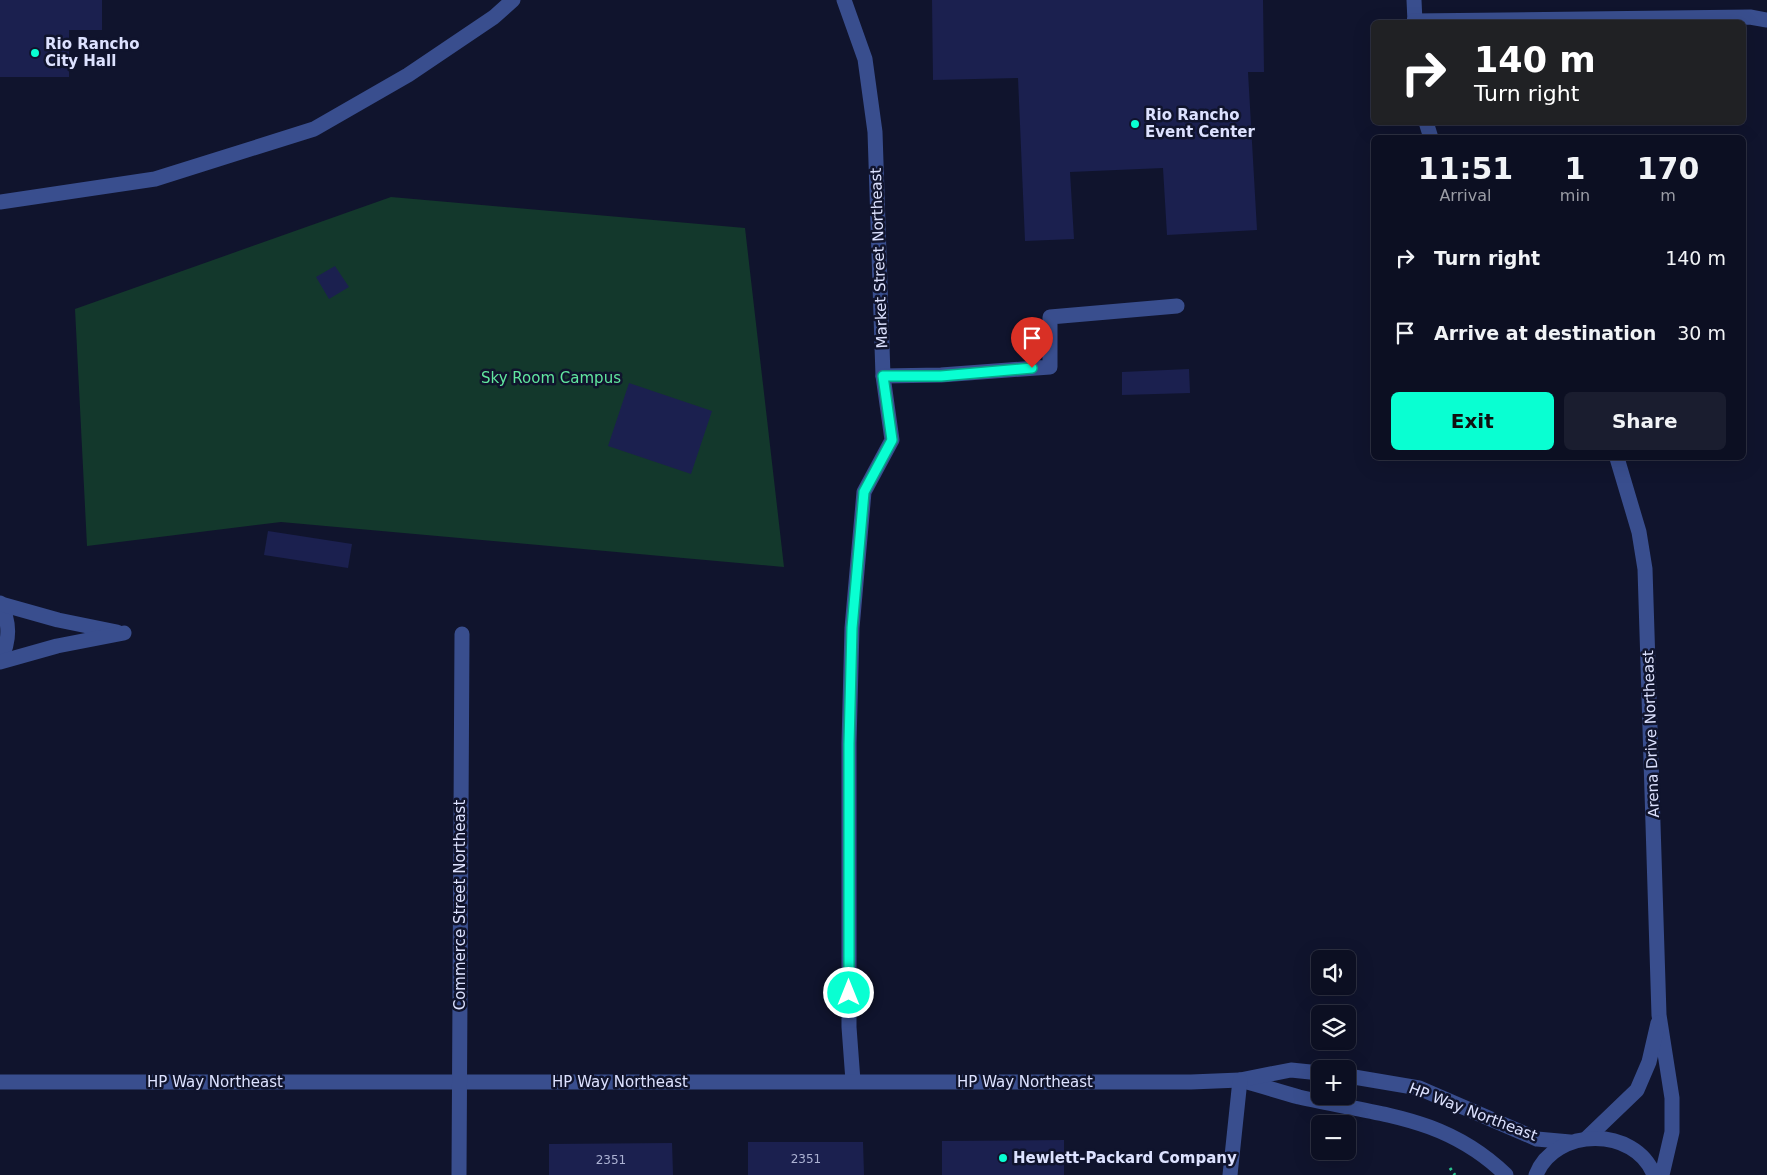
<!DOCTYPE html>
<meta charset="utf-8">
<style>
body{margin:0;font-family:"DejaVu Sans",sans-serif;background:#1a1d2f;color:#f1f3f6;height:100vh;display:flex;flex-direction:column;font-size:19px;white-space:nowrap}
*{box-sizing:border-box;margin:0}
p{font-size:16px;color:#9a9ca5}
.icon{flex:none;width:28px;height:28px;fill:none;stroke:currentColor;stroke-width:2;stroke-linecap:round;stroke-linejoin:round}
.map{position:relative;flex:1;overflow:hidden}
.details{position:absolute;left:1371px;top:135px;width:375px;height:325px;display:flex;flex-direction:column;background:#0c0f22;border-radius:8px;box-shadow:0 5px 20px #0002,0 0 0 1px #2c2f40}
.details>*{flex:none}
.top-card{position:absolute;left:1371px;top:20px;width:375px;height:105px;border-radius:8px;box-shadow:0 5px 20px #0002,0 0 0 1px #2c2f40;background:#202124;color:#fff;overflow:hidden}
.buttons{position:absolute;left:1311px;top:950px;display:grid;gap:10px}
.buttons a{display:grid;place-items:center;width:45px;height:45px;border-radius:8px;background:#0c0f22;box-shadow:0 5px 20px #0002,0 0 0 1px #2c2f40;font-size:25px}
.pin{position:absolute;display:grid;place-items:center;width:42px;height:42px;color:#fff;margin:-51px -21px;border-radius:50% 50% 50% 0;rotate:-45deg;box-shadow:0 0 5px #0007}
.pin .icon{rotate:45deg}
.me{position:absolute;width:55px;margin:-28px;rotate:0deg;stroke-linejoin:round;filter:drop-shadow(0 0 4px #0008)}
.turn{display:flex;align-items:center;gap:18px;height:105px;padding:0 20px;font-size:22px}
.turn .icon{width:65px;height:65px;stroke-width:2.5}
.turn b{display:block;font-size:35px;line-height:42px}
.eta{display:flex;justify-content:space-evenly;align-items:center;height:85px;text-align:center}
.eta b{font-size:30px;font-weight:800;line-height:35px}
.primary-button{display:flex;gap:10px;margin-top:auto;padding:10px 20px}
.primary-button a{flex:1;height:58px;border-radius:8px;background:#09ffd2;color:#111;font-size:20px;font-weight:800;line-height:58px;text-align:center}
.primary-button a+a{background:#1a1d2f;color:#f1f3f6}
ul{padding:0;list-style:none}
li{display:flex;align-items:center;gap:15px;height:75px;padding:0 20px}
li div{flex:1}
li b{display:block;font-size:19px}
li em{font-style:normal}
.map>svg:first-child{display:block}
.green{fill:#13382c}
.building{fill:#1b204f}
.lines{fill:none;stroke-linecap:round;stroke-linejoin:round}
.path{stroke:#2bc590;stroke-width:3;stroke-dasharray:2.5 4;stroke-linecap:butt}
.minor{stroke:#394e8e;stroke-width:15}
.route-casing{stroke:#06a688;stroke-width:12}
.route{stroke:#09ffd2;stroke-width:9}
.poi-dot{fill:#09ffd2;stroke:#10142d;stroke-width:2}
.labels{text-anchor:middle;stroke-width:5;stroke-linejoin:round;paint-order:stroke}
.number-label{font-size:12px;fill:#acb2d3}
.poi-label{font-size:15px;font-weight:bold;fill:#dde2ff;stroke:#10142d;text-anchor:start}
.street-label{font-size:15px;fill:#dde2ff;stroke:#10142d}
.park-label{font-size:15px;fill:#61e79f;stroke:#10142d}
</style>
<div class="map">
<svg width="1767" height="1175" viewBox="0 0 1767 1175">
<rect width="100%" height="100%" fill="#10142d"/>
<!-- green -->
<polygon class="green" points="391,197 745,228 784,567 281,522 87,546 75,309"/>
<!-- building -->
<g class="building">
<polygon points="0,0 102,0 102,30 69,30 69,77 0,77"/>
<polygon points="932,0 1263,0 1264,72 1248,72 1257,230 1167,235 1163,168 1070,172 1074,239 1025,241 1018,78 933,80"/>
<polygon points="335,266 349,287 329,299 316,277"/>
<polygon points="1189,369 1190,393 1122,395 1122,372"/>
<polygon points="629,383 712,411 691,474 608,446"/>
<polygon points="268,531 352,544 348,568 264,555"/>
<polygon points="1064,1140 1064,1175 942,1175 942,1141"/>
<polygon points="748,1142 863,1142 864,1175 748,1175"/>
<polygon points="672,1143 673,1175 549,1175 549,1144"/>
</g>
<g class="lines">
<!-- path -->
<polyline class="path" points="1450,1168 1455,1175"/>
<!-- minor -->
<g class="minor">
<polyline points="844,0 865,59 875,132 883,376 892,440 864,492 852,628 849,743 849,1027 853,1081"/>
<polyline points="1414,0 1415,22"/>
<polyline points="1414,21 1750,17 1767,20"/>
<polyline points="1426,122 1431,138"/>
<polyline points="0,202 155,179 314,129 408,75 494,17 513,0"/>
<polyline points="883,376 941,375 1050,367 1050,317 1177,306"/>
<polyline points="1617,458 1639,532 1645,569 1659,1015 1672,1098 1672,1132 1662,1175"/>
<path d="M0,603c11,20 10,38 0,58"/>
<polyline points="1,604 58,620 117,632"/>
<polyline points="0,662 57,646 124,633"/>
<polyline points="1348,1076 1419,1088 1537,1139 1570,1142"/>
<path d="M1244,1081c18,5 37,11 55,16 78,18 145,18 207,78"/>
<polyline points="0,1082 1191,1082 1240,1080 1291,1070 1320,1073"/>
<polyline points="1587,1138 1637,1090 1649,1062 1658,1023"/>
<polyline points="459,1175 462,634"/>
<polyline points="1230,1175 1240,1080"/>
<path d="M1536,1175c19,-48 99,-49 118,0"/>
</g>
</g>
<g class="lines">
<!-- route casing -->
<g class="route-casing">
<polyline id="route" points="849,993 849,744 852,628 864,492 892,440 883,376 941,376 1032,368"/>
</g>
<!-- route -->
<use href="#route" class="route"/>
</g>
<!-- markers -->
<g class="poi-dot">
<circle cx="35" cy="53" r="5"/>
<circle cx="1135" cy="124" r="5"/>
<circle cx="1003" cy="1158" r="5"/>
</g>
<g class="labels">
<!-- number labels -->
<g class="number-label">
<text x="806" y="1163">2351</text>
<text x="611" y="1164">2351</text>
</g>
<!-- poi labels -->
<g class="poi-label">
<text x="45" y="49">Rio Rancho<tspan x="45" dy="17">City Hall</tspan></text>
<text x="1145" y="120">Rio Rancho<tspan x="1145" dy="17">Event Center</tspan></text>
<text x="1013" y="1163">Hewlett-Packard Company</text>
</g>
<!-- street labels -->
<g class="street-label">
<text transform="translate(879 258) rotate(-92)" y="5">Market Street Northeast</text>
<text transform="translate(1651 734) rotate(-92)" y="5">Arena Drive Northeast</text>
<text transform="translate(460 905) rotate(-90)" y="5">Commerce Street Northeast</text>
<text x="215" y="1087">HP Way Northeast</text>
<text x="620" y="1087">HP Way Northeast</text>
<text x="1025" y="1087">HP Way Northeast</text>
<text transform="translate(1473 1112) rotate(21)" y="5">HP Way Northeast</text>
</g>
<!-- park labels -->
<g class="park-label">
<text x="551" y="383">Sky Room Campus</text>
</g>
</g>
</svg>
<div class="buttons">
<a><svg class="icon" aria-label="sound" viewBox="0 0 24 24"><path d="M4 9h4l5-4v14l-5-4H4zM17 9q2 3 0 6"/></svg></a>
<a><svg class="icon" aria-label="layers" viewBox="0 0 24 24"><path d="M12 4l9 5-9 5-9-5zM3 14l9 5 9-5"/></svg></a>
<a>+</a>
<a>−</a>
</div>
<div class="pin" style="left:1032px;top:368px;background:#d93025"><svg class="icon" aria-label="arrive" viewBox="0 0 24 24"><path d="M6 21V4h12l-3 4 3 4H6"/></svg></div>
<svg class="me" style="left:849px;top:993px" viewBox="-20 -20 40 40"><circle r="17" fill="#09ffd2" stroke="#fff" stroke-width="3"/><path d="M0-11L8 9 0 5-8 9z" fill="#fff"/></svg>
<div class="top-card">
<div class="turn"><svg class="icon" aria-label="right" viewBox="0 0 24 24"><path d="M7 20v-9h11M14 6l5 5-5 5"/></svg><div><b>140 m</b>Turn right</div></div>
</div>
<section class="details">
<div class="eta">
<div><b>11:51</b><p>Arrival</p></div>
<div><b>1</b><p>min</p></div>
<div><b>170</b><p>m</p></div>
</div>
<ul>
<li><svg class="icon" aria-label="right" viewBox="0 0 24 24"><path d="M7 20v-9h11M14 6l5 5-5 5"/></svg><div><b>Turn right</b></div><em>140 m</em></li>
<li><svg class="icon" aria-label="arrive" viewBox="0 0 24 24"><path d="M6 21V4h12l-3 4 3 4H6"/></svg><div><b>Arrive at destination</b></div><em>30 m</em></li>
</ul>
<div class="primary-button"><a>Exit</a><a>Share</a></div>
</section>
</div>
